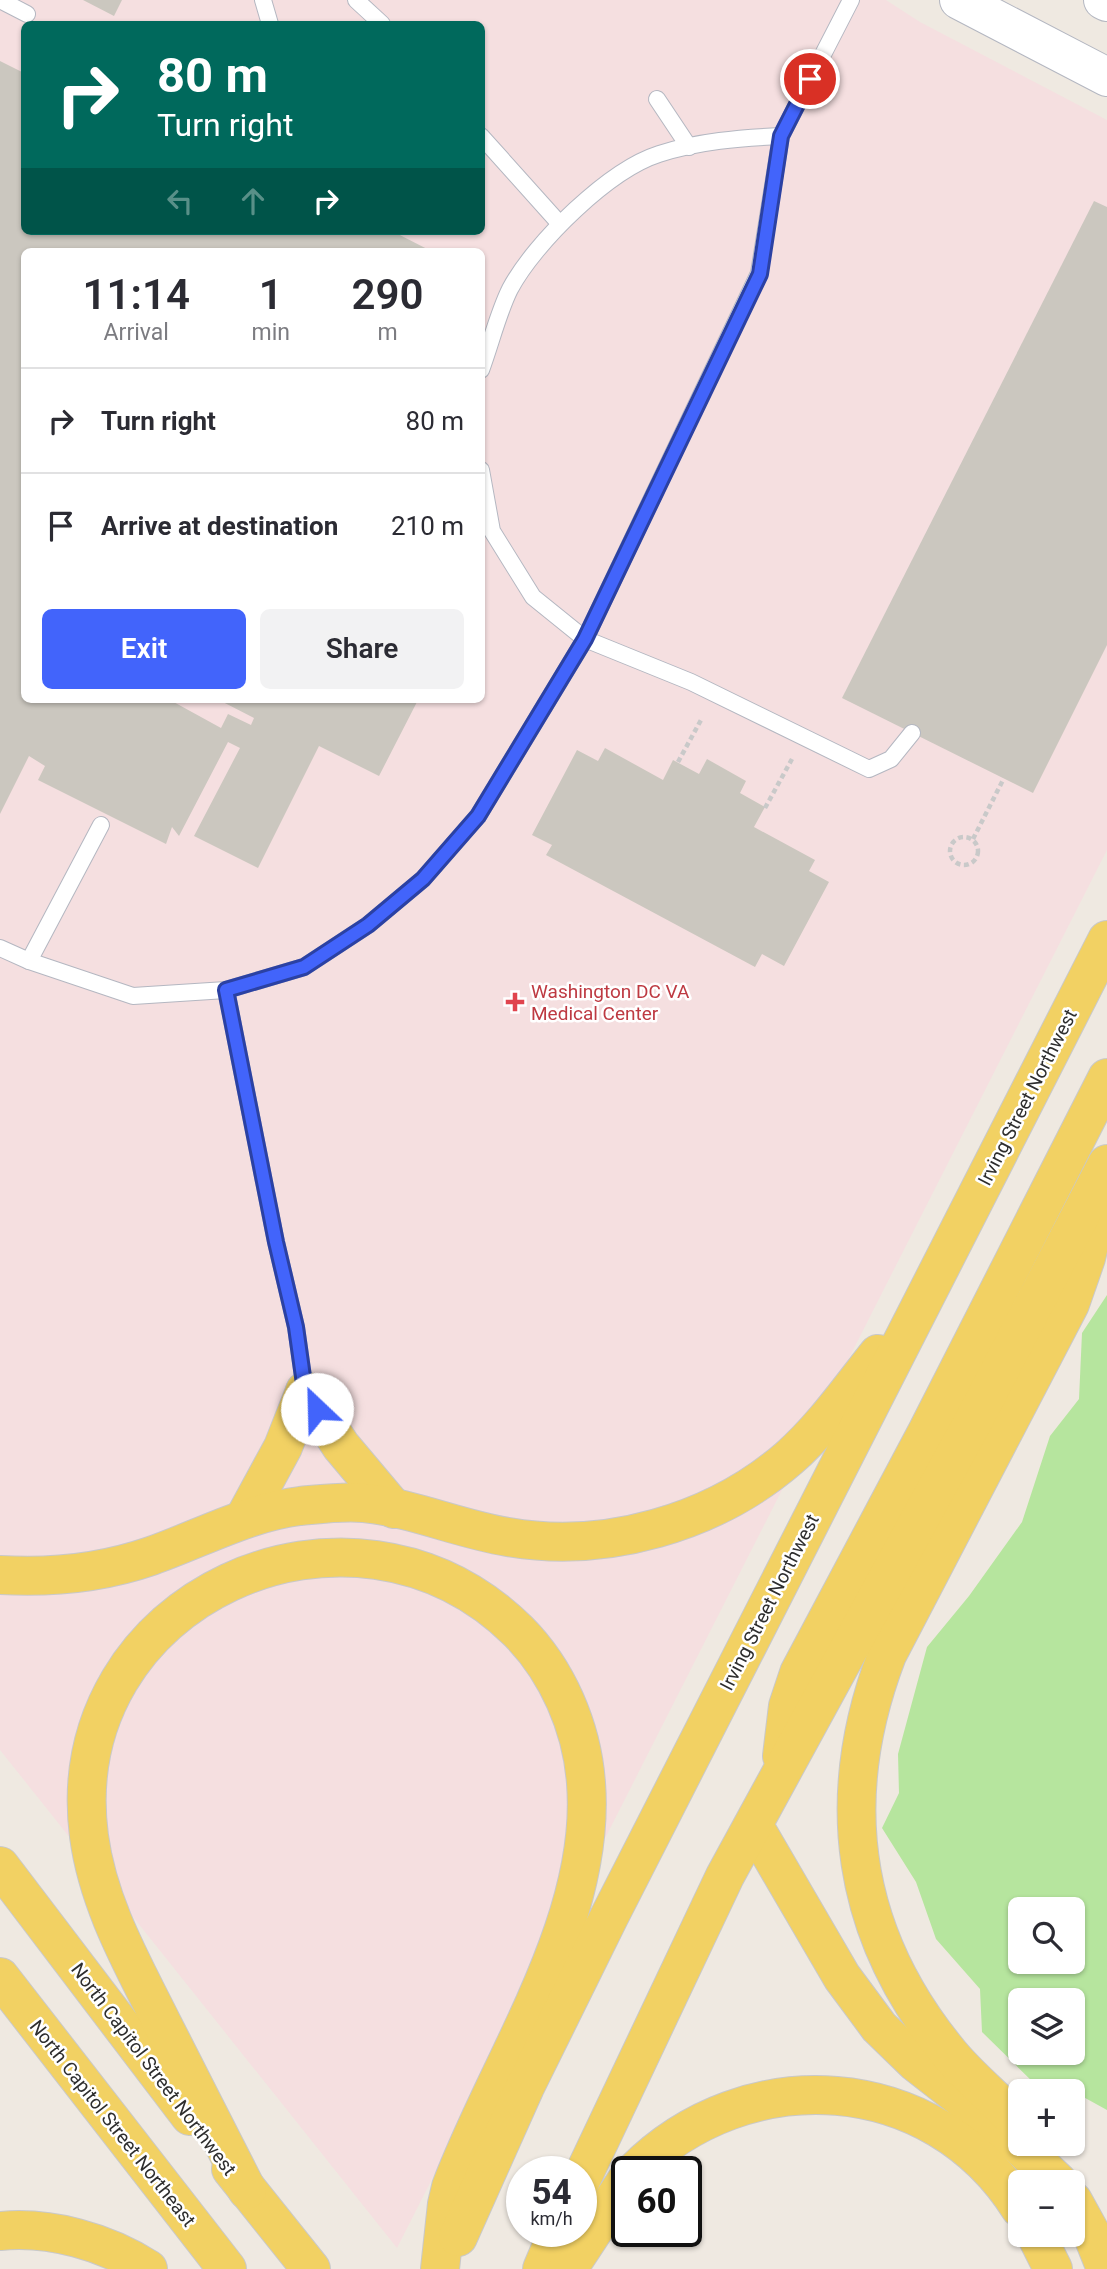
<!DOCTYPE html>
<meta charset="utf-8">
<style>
body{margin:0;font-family:Roboto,sans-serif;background:#f2f2f3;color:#2b2b33;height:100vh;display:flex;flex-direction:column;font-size:26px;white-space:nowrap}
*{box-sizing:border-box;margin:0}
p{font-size:23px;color:#7c7c81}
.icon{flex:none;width:38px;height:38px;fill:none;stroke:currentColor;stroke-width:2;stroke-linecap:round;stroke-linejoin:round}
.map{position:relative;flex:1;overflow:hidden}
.side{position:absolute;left:21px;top:248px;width:464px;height:455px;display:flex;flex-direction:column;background:#fff;border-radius:10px;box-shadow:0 2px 5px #0004}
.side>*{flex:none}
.hud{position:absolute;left:21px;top:21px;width:464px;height:214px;border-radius:10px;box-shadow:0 2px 5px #0004;background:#00695c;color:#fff;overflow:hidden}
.tools{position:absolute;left:1008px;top:1897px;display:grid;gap:14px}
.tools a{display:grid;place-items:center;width:77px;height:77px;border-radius:10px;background:#fff;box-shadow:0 2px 5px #0004;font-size:35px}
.speed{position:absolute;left:506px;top:2156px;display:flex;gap:14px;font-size:35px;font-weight:700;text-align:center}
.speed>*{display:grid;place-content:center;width:91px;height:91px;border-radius:50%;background:#fff;box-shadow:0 2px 5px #0004;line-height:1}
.speed small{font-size:18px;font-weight:400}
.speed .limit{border:4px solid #111;border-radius:10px;background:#fff;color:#111}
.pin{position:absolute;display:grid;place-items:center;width:60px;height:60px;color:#fff;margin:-30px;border:4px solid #fff;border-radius:50%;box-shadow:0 2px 7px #0007}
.me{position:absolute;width:77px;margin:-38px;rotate:336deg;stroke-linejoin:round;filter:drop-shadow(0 0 5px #0008)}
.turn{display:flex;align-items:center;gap:24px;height:147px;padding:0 21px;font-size:32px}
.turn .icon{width:91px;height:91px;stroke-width:2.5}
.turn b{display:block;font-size:49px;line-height:60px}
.lanes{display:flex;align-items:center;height:66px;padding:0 21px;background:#0003;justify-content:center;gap:35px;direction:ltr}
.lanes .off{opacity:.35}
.eta{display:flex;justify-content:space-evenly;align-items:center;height:119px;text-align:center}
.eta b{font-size:42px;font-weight:600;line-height:49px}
.action{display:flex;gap:14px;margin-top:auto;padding:14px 21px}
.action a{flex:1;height:80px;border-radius:10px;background:#4264fb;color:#fff;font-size:28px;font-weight:600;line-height:80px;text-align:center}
.action a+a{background:#f2f2f3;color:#2b2b33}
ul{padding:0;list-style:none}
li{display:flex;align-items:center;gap:21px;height:105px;padding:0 21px;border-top:2px solid #e1e1e2}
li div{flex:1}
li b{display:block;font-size:26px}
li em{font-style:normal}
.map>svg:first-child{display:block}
.medical{fill:#f5dfe0;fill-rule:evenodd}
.green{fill:#b6e59e;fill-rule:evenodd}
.building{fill:#cbc7bf}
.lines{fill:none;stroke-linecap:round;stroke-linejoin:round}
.lane-casing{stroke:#b4b7c1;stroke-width:18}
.secondary-casing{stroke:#b4b7c1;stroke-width:40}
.primary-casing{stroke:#c9c9c9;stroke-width:40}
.path{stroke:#c9c9c9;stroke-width:4.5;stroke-dasharray:5 3.5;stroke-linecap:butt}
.lane{stroke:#fff;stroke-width:16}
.secondary{stroke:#fff;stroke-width:38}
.primary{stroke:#f2d163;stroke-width:38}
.route-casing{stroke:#2b41a3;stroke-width:18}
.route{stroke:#4264fb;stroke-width:12}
.health-dot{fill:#e0444e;stroke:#fff;stroke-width:2.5}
.labels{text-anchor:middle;stroke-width:5;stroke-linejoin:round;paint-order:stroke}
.health-label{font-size:19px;fill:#be3a42;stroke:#fff;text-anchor:start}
.street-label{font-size:19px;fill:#2e2e2e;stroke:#fff}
</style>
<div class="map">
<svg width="1107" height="2269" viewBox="0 0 1107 2269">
<rect width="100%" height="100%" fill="#efe9e1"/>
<!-- medical -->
<path class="medical" d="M0,0h886l34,22 187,98v730l-710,1398 -397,-498zM24,24h457v207h-457zM24,252h457v448h-457z"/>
<!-- green -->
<path class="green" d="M1107,1295v815l-40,-22 -30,-2 -55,-54 -2,-43 -44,-50 -20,-57 -34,-54 17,-35 -1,-39 29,-107 42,-51 53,-74 28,-86 29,-37 3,-66zM1020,1909h53v53h-53zM1020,2000h53v53h-53z"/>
<!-- building -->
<g class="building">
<polygon points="83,0 122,0 114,16"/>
<polygon points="0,61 24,73 24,231 392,231 433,252 24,252 24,700 170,700 221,728 228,714 251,725 254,718 219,700 418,700 379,776 319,746 258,868 194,836 240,748 228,742 179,836 172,827 166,844 38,780 45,766 29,756 0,814"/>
<polygon points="1094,201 1107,207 1107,645 1033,793 842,698"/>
<polygon points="605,748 663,780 673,760 699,774 707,759 746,781 740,793 765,807 754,827 815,860 809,871 829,882 784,966 762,954 755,967 546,855 552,845 532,835 577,750 598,761"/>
</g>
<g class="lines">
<!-- lane casing -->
<g class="lane-casing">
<g id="lane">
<polyline points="0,0 27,14"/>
<polyline points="263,0 270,24"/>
<polyline points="356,0 382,24"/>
<polyline points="657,99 689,147"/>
<polyline points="481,136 559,223"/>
<path d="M481,370c10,-27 17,-57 29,-81 25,-47 99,-119 149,-135 40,-13 81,-16 122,-18"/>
<polyline points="481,470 492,531 533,597 585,639 691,682 869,769 891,759 912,733"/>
<polyline points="0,948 29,961 133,996 226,990 304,967 368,925 423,879 478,816 585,639 759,273 781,136 851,0"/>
<polyline points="29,961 101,825"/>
<polyline points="226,990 276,1242 296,1327 305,1391"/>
</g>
</g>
<!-- secondary casing -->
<g class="secondary-casing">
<g id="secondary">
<polyline points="959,0 1107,77"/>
<polyline points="1103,0 1107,2"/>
</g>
</g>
<!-- primary casing -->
<g class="primary-casing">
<g id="primary">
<polyline points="305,1391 341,1446 394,1509"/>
<polyline points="245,1517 283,1447 305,1391"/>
<path d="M0,1575c51,3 102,-2 151,-19 51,-18 95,-43 149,-50 21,-2 43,-5 64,-3 49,5 95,26 144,34 97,17 206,-14 281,-79 34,-30 61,-69 89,-104"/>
<polyline points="782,1756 788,1706 799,1673 927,1432 1107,1078"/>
<polyline points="754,1826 842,1977 879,2027 915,2062 1006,2133 1058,2182"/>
<polyline points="0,1866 190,2116"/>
<polyline points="0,1977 227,2269"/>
<path d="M1020,2125c-22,-25 -50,-46 -71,-72 -98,-119 -117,-254 -62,-398l183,-351 16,-46 9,-38"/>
<polyline points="231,2169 311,2269"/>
<path d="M634,2172c112,-113 299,-102 386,36"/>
<polyline points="581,2180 725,1876 975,1418 1107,1164"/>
<path d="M247,2190c-28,-56 -57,-111 -85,-167 -30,-60 -64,-119 -73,-187 -31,-238 262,-370 429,-205 39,39 64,96 68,152 11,138 -88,279 -135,404l-4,17 -7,65"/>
<polyline points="1073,2201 1094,2239 1106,2269"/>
<path d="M0,2231c50,-5 106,11 148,38"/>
<polyline points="1036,2235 1053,2269"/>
<polyline points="458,2237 525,2087 609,1917 1107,940"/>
<polyline points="542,2269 558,2231"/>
<polyline points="568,2269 626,2181"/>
</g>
</g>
<!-- path -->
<g class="path">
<polyline points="678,762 701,720"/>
<polyline points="765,808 792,759"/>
<circle cx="964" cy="851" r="14"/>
<polyline points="973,839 1003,780"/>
</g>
<!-- lane -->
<use href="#lane" class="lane"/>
<!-- secondary -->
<use href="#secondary" class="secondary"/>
<!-- primary -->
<use href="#primary" class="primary"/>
</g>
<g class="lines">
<!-- route casing -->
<g class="route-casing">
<polyline id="route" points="317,1409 305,1391 296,1327 276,1242 226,990 304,967 368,925 423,879 478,816 585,639 760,274 781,136 810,79"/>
</g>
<!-- route -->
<use href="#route" class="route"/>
</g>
<!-- markers -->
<path class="health-dot" d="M511.5 991.5h7v7h7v7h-7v7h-7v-7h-7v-7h7z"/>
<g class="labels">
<!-- health labels -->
<g class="health-label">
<text x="531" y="998">Washington DC VA<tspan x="531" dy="22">Medical Center</tspan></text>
</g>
<!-- street labels -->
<g class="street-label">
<text transform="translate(1027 1097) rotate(-63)" y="7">Irving Street Northwest</text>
<text transform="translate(769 1602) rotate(-63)" y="7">Irving Street Northwest</text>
<text transform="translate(154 2069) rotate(53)" y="7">North Capitol Street Northwest</text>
<text transform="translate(113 2123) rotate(52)" y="7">North Capitol Street Northeast</text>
</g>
</g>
</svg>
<div class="tools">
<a><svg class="icon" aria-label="search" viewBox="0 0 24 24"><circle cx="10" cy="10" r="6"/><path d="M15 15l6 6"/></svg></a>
<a><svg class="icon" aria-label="layers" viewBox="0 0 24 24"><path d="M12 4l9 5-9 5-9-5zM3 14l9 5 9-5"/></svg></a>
<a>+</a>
<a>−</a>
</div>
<div class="speed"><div>54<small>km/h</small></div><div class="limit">60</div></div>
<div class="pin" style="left:810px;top:79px;background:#d93025"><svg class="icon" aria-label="arrive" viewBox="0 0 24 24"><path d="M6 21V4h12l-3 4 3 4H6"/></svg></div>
<svg class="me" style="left:317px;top:1409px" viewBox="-20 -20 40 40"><circle r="19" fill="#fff"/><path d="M0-13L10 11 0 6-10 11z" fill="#4264fb"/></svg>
<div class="hud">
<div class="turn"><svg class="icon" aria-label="right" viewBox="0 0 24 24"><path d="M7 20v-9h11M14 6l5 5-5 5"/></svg><div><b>80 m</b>Turn right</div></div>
<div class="lanes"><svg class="icon off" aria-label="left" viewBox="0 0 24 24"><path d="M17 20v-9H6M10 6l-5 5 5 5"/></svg><svg class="icon off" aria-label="ahead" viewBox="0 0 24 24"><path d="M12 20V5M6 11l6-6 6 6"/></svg><svg class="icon" aria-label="right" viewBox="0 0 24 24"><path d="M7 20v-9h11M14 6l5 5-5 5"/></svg></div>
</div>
<section class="side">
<div class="eta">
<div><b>11:14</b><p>Arrival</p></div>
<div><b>1</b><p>min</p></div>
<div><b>290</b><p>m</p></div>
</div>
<ul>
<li><svg class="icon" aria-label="right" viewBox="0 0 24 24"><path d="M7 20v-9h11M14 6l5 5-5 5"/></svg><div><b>Turn right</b></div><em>80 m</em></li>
<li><svg class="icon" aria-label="arrive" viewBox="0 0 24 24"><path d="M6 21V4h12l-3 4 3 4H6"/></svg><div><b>Arrive at destination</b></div><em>210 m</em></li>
</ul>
<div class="action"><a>Exit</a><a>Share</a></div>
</section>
</div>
